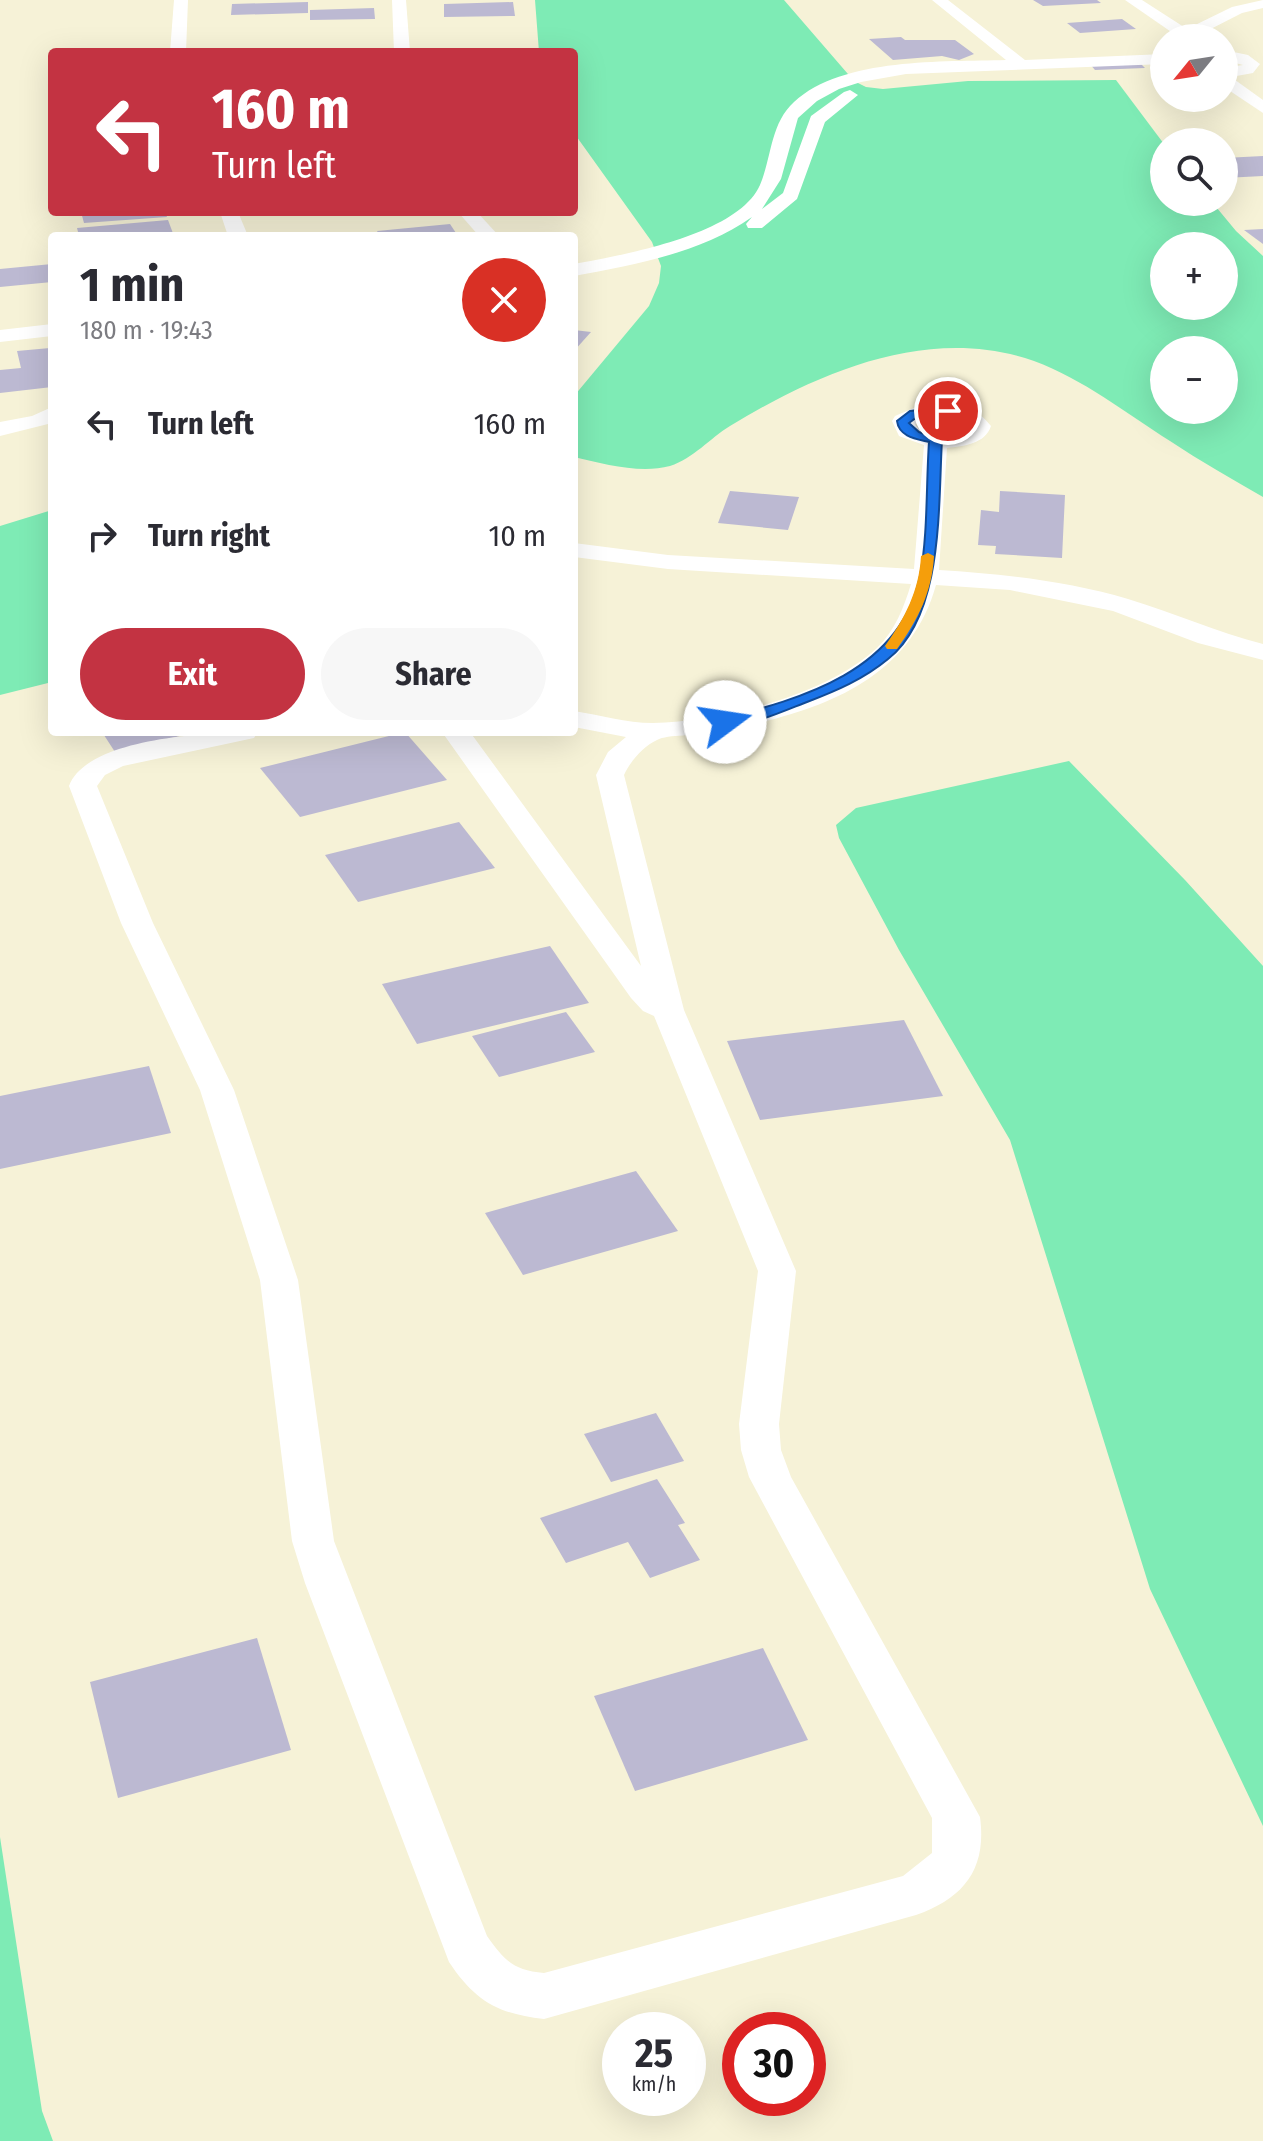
<!DOCTYPE html>
<meta charset="utf-8">
<style>
body{margin:0;font-family:"Fira Sans Condensed",sans-serif;background:#f7f7f7;color:#2b2b33;height:100vh;display:flex;flex-direction:column;font-size:30px;white-space:nowrap}
*{box-sizing:border-box;margin:0}
p{font-size:26px;color:#7c7c81}
.icon{flex:none;width:44px;height:44px;fill:none;stroke:currentColor;stroke-width:2;stroke-linecap:round;stroke-linejoin:round}
.map{position:relative;flex:1;overflow:hidden}
.sheet{position:absolute;left:48px;top:232px;width:530px;height:504px;display:flex;flex-direction:column;background:#fff;border-radius:8px;box-shadow:0 8px 32px #0002}
.sheet>*{flex:none}
.banner{position:absolute;left:48px;top:48px;width:530px;height:168px;border-radius:8px;box-shadow:0 8px 32px #0002;background:#c33342;color:#fff;overflow:hidden}
.needle{width:52px;rotate:240deg}
.buttons{position:absolute;left:1150px;top:24px;display:grid;gap:16px}
.buttons a{display:grid;place-items:center;width:88px;height:88px;border-radius:50%;background:#fff;box-shadow:0 8px 32px #0002;font-size:40px}
.speed{position:absolute;left:602px;top:2012px;display:flex;gap:16px;font-size:40px;font-weight:700;text-align:center}
.speed>*{display:grid;place-content:center;width:104px;height:104px;border-radius:50%;background:#fff;box-shadow:0 8px 32px #0002;line-height:1}
.speed small{font-size:20px;font-weight:400}
.speed .limit{border:12px solid #d22;background:#fff;color:#111}
.pin{position:absolute;display:grid;place-items:center;width:68px;height:68px;color:#fff;margin:-34px;border:4px solid #fff;border-radius:50%;box-shadow:0 2px 8px #0007}
.me{position:absolute;width:88px;margin:-44px;rotate:76deg;stroke-linejoin:round;filter:drop-shadow(0 0 6px #0008)}
.turn{display:flex;align-items:center;gap:28px;height:168px;padding:0 32px;font-size:36px}
.turn .icon{width:104px;height:104px;stroke-width:2.5}
.turn b{display:block;font-size:56px;line-height:68px}
.round{display:grid;place-items:center;flex:none;width:84px;height:84px;border-radius:42px;background:#f7f7f7}
.head{display:flex;align-items:center;justify-content:space-between;height:136px;padding:0 32px}
h1{font-size:48px;font-weight:700;line-height:60px}
.cta{display:flex;gap:16px;margin-top:auto;padding:16px 32px}
.cta a{flex:1;height:92px;border-radius:48px;background:#c33342;color:#fff;font-size:32px;font-weight:700;line-height:92px;text-align:center}
.cta a+a{background:#f7f7f7;color:#2b2b33}
ul{padding:0;list-style:none}
li{display:flex;align-items:center;gap:24px;height:112px;padding:0 32px}
li div{flex:1}
li b{display:block;font-size:30px}
li em{font-style:normal}
.map>svg:first-child{display:block}
.green{fill:#7eebb5;fill-rule:evenodd}
.building{fill:#bcb9d2}
.lines{fill:none;stroke-linecap:round;stroke-linejoin:round}
.street{fill:#fff;fill-rule:evenodd}
.route{fill:#1a73e8;stroke:#114b97;stroke-width:2}
.slow{fill:#f59e0b}
</style>
<div class="map">
<svg width="1263" height="2141" viewBox="0 0 1263 2141">
<rect width="100%" height="100%" fill="#f6f2d7"/>
<!-- green -->
<g class="green">
<path d="M535,0h249l70,81 12,6 17,2 85,-8 148,-1 48,64v58h48l24,29 27,25v241c-31,-18 -63,-36 -93,-56 -44,-28 -87,-62 -136,-80 -105,-37 -215,11 -304,65 -21,13 -36,32 -60,40 -30,8 -66,-2 -96,-9v-61l75,-90 10,-23 2,-17 -9,-24 -78,-109v-81h-35zM1164,246h60v60h-60zM1164,350h60v60h-60z"/>
<polygon points="52,510 52,682 0,695 0,526"/>
<polygon points="1069,761 1185,880 1263,966 1263,1826 1150,1589 1010,1140 899,950 839,838 836,825 856,808"/>
<polygon points="0,1837 42,2111 53,2141 0,2141"/>
</g>
<!-- building -->
<g class="building">
<polygon points="1033,0 1097,0 1101,3 1043,6"/>
<polygon points="308,2 308,13 231,15 232,4"/>
<polygon points="513,2 515,16 444,17 444,4"/>
<polygon points="374,8 375,19 310,20 310,10"/>
<polygon points="1122,19 1136,29 1080,33 1067,23"/>
<polygon points="901,37 905,40 955,40 974,54 959,60 942,56 893,60 869,39"/>
<polygon points="1138,61 1145,68 1095,70 1089,63"/>
<polygon points="1263,156 1263,176 1224,178 1224,158"/>
<polygon points="81,212 165,212 167,217 84,223"/>
<polygon points="168,220 174,236 79,236 77,228"/>
<polygon points="450,224 458,236 380,236 377,231"/>
<polygon points="1263,229 1263,244 1244,230"/>
<polygon points="52,264 52,282 0,287 0,269"/>
<polygon points="574,330 591,332 574,351"/>
<polygon points="50,348 52,387 0,393 0,370 21,368 17,351"/>
<polygon points="730,491 799,497 788,530 718,523"/>
<polygon points="1000,491 1065,495 1062,558 995,554 996,546 978,545 981,510 999,512"/>
<polygon points="102,732 192,732 192,733 115,752"/>
<polygon points="405,732 447,780 300,817 260,768"/>
<polygon points="459,822 495,868 358,902 325,855"/>
<polygon points="550,946 589,1003 417,1044 382,984"/>
<polygon points="566,1012 595,1052 499,1077 472,1036"/>
<polygon points="904,1020 943,1096 760,1120 727,1041"/>
<polygon points="149,1066 171,1133 0,1169 0,1096"/>
<polygon points="636,1171 678,1231 523,1275 485,1213"/>
<polygon points="656,1413 684,1461 611,1482 584,1434"/>
<polygon points="657,1479 685,1523 678,1525 700,1560 650,1578 628,1542 566,1563 540,1518"/>
<polygon points="257,1638 291,1750 118,1798 90,1682"/>
<polygon points="763,1648 808,1740 635,1791 594,1696"/>
</g>
<g class="lines">
<!-- street -->
<g class="street">
<polygon points="174,0 188,0 186,52 170,52"/>
<polygon points="392,0 406,0 410,52 394,52"/>
<path d="M932,0h16l77,60 139,-6v10l-258,10 -45,8 -22,7 -22,12 -19,17 -17,61 -19,30 21,-16 28,-77 33,-24 6,-2 8,5 -33,27 -28,77 -35,29h-14l-2,-4 6,-7c-51,36 -118,48 -178,59v-12c49,-9 164,-29 186,-79 12,-28 10,-61 34,-83 49,-45 150,-40 212,-42z"/>
<polygon points="1125,0 1142,0 1187,29 1232,7 1263,0 1263,8 1242,13 1197,36 1199,38 1180,38"/>
<polygon points="1224,50 1248,55 1260,64 1253,73 1231,77 1263,100 1263,113 1224,87 1224,68 1243,65 1224,60"/>
<polygon points="220,212 238,212 248,236 228,236"/>
<polygon points="458,212 477,212 499,236 479,236"/>
<polygon points="52,324 52,336 0,342 0,330"/>
<path d="M923,404c25,-2 52,0 68,22 -6,18 -27,20 -44,22l-8,122c64,4 128,11 189,29 46,14 89,33 135,45v16l-65,-17 -85,-32 -103,-21 -74,-5c-29,104 -131,130 -225,148 -14,3 -43,1 -54,7 -14,6 -27,22 -33,35l60,235 112,261 -17,153 2,26 10,27 189,340c7,52 -16,81 -64,98l-372,104c-46,-5 -69,-18 -95,-57l-144,-379 -13,-42 -32,-261 -60,-190 -79,-167 -52,-137c18,-49 143,-54 189,-54l-4,6 -131,28 -18,9 -8,11 56,137 81,167 64,190 36,261 153,395c18,25 26,34 57,37l359,-97 29,-23v-35l-183,-341 -8,-27 -2,-26 19,-153 -104,-255 -11,-5 -12,-13 -189,-266h28l171,234 -45,-191 12,-23 18,-15 -52,-10v-16c26,4 52,12 79,12 69,-2 172,-27 224,-75 18,-17 27,-41 34,-64l-243,-15 -94,-12v-14l94,12 246,14 10,-124 -25,-9 -7,-15 3,-5zM928,417l26,1 15,9c-15,11 -36,8 -52,0l-2,-3z"/>
<polygon points="52,407 52,423 0,436 0,422 32,416"/>
</g>
</g>
<!-- route -->
<path class="route" d="M948,407l6,4 -2,2 -35,4 -8,6 10,9 23,8c-4,65 2,175 -54,219 -24,20 -52,32 -81,43 -21,8 -65,28 -87,24v-7c82,-20 181,-48 200,-143 8,-41 6,-91 9,-134 -12,-3 -30,-5 -32,-21l13,-10z"/>
<!-- slow -->
<path class="slow" d="M928,553l6,3c-2,36 -16,64 -37,93h-10l-2,-3c20,-28 34,-55 36,-90z"/>
</svg>
<div class="buttons">
<a><svg class="needle" viewBox="-14 -14 28 28"><path d="M0-13l5 13h-10z" fill="#e53935"/><path d="M0 13l5-13h-10z" fill="#7c7c81"/></svg></a>
<a><svg class="icon" aria-label="search" viewBox="0 0 24 24"><circle cx="10" cy="10" r="6"/><path d="M15 15l6 6"/></svg></a>
<a>+</a>
<a>−</a>
</div>
<div class="speed"><div>25<small>km/h</small></div><div class="limit">30</div></div>
<div class="pin" style="left:948px;top:411px;background:#d93025"><svg class="icon" aria-label="arrive" viewBox="0 0 24 24"><path d="M6 21V4h12l-3 4 3 4H6"/></svg></div>
<svg class="me" style="left:725px;top:722px" viewBox="-20 -20 40 40"><circle r="19" fill="#fff"/><path d="M0-13L10 11 0 6-10 11z" fill="#1a73e8"/></svg>
<div class="banner">
<div class="turn"><svg class="icon" aria-label="left" viewBox="0 0 24 24"><path d="M17 20v-9H6M10 6l-5 5 5 5"/></svg><div><b>160 m</b>Turn left</div></div>
</div>
<section class="sheet">
<div class="head"><div><h1>1 min</h1><p>180 m · 19:43</p></div><a class="round" style="background:#d93025;color:#fff"><svg class="icon" aria-label="close" viewBox="0 0 24 24"><path d="M6 6l12 12M18 6L6 18"/></svg></a></div>
<ul>
<li><svg class="icon" aria-label="left" viewBox="0 0 24 24"><path d="M17 20v-9H6M10 6l-5 5 5 5"/></svg><div><b>Turn left</b></div><em>160 m</em></li>
<li><svg class="icon" aria-label="right" viewBox="0 0 24 24"><path d="M7 20v-9h11M14 6l5 5-5 5"/></svg><div><b>Turn right</b></div><em>10 m</em></li>
</ul>
<div class="cta"><a>Exit</a><a>Share</a></div>
</section>
</div>
